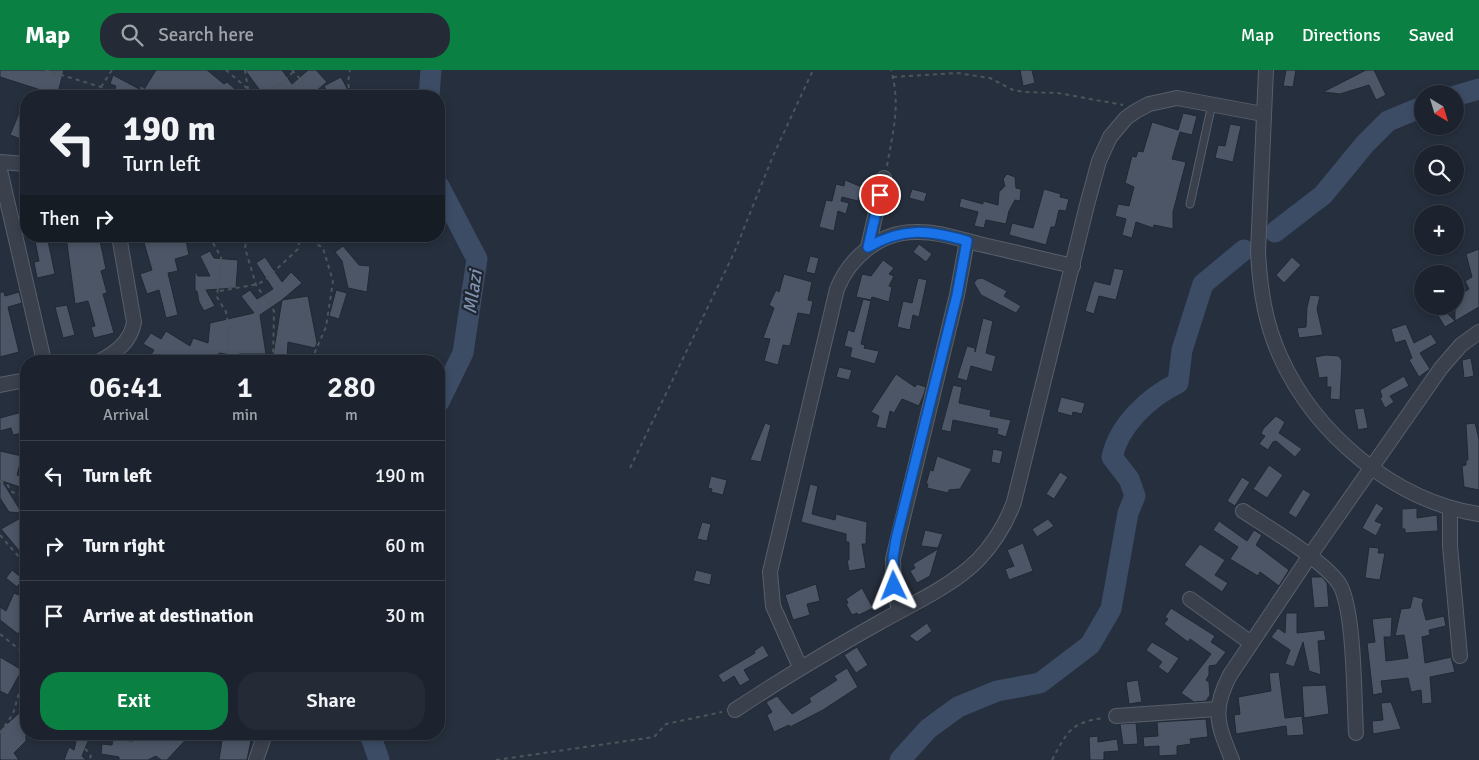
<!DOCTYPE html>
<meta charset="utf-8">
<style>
body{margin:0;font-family:Signika,sans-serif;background:#252b36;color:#f1f3f6;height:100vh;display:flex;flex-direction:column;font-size:19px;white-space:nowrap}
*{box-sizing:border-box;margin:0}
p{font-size:16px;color:#a0a4aa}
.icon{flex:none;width:28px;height:28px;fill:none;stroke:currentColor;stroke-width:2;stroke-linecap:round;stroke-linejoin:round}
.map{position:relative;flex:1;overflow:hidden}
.details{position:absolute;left:20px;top:285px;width:425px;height:385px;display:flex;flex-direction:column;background:#1c232e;border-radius:20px;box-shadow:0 2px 8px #0003,0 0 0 1px #3a404a}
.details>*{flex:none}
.hud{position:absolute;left:20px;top:20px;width:425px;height:152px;border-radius:20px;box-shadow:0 2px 8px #0003,0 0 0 1px #3a404a;background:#1c232e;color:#f1f3f6;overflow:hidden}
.needle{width:32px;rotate:142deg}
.fabs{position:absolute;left:1414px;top:15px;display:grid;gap:10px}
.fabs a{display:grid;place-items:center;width:50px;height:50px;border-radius:50%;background:#1c232e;box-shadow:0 2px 8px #0003,0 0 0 1px #3a404a;font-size:25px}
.pin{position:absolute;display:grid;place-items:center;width:42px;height:42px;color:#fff;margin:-21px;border:2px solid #fff;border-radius:50%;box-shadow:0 1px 5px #0007}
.me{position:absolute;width:55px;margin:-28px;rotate:358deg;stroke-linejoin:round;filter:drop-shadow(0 0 4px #0008)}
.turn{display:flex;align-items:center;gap:18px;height:105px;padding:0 20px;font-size:22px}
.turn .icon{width:65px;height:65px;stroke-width:2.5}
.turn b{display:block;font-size:35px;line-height:42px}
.then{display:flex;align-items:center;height:48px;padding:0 20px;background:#0003;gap:10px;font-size:19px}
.eta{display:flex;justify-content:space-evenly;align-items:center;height:85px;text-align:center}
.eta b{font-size:30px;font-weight:600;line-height:35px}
.primary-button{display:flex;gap:10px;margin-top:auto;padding:10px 20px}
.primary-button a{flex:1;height:58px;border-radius:20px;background:#0b8043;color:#fff;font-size:20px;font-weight:600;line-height:58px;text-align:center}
.primary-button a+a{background:#252b36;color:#f1f3f6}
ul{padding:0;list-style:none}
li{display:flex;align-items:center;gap:15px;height:70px;padding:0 20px;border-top:1px solid #3a404a}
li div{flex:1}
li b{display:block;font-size:19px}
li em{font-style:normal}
header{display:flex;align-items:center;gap:30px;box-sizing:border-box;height:70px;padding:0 25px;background:#0b8043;color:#fff}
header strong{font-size:24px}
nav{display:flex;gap:28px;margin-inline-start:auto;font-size:18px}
.search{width:350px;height:45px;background:#252b36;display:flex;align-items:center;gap:12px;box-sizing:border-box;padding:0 18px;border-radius:20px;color:#a0a4aa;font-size:19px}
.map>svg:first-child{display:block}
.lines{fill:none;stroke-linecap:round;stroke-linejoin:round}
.river{stroke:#3c4c65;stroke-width:21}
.building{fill:#4c5666;stroke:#212834}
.service-casing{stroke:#585f6b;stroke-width:9}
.minor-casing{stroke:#585f6b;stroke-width:16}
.path{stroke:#46585b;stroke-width:2;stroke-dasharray:4 4;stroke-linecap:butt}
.service{stroke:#3a414d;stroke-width:7}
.minor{stroke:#3a414d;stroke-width:14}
.route-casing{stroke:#114b97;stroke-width:12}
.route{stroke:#1a73e8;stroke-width:9}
.labels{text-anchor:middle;stroke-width:4.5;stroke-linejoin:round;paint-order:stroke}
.water-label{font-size:19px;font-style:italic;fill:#7f92ae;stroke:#1f2632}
</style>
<header>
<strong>Map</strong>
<div class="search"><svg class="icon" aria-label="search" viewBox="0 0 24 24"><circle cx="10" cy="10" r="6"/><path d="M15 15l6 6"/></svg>Search here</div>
<nav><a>Map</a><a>Directions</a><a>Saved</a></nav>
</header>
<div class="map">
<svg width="1479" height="690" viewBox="0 0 1479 690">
<rect width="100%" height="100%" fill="#262f3d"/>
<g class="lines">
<!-- river -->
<g class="river">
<polyline points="429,26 431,0"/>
<polyline points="1455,26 1479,19"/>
<polyline points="439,116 477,189 463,283 439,332"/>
<polyline points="1275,162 1323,125 1365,74 1388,51 1422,37"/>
<polyline points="370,664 379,690"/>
<path d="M900,690l28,-31 30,-22 39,-16 43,-8 50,-38 21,-36 17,-96 7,-17 -6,-17 -17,-22c7,-32 37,-60 66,-74l4,-33 21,-66 41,-34"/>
</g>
</g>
<!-- building -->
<g class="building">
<polygon points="0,0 64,0 57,26 45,26 47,22 0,7"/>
<polygon points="156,0 207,0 224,14 227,12 234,18 239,26 112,26 116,16 110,14 113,5 143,21"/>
<polygon points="245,0 282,0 292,14 308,0 316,0 327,12 310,26 264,26"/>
<polygon points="1020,0 1032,0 1035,13 1023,16"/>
<polygon points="1286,0 1296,0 1293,17 1283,16"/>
<polygon points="1366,0 1374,0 1386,25 1376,30 1369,15 1340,24 1323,22"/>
<polygon points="341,7 348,20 336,26 329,26 324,16"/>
<polygon points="26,26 26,71 10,65"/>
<polygon points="1183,43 1197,46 1192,65 1180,62 1172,89 1186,92 1173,142 1173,159 1154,155 1153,158 1136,152 1132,168 1122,165 1126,149 1115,146 1118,134 1129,136 1134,117 1125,113 1132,86 1136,87 1138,81 1143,82 1152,52 1178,60"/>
<polygon points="1230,54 1241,56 1233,92 1215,88 1218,75 1225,76"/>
<polygon points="1007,104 1015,107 1016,118 1021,119 1020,131 1015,130 1009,141 1006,154 986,150 984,158 974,156 978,142 959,137 961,128 983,134 983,131 998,135 999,122 1005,116 1003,109"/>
<polygon points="845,110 862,117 858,131 842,127 841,131 849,133 846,144 838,141 834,161 819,157 826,130 832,131 836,114 844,116"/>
<polygon points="912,119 927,123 924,132 909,128"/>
<polygon points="1044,119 1061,124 1060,127 1069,129 1066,141 1059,140 1055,157 1051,157 1046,175 1009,165 1012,153 1033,158"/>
<polygon points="34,166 47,166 55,204 37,208 34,192 39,191"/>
<polygon points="66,166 99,166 106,199 101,201 107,223 103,224 114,263 94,268 91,257 95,256 88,231 75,234"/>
<polygon points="142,166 185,166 189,185 175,189 178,201 168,203 178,245 166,248 159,220 147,224 140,204 152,200"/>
<polygon points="919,174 932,184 926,192 913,182"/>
<polygon points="343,176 359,195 370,196 367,222 348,218 342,191 335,182"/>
<polygon points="1479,179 1479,237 1455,251 1455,228 1469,219 1465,211 1472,207 1466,184"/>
<polygon points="210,181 214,188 238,190 236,218 206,220 215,236 204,241 199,232 197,221 195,221 195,201 198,206 210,206 200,186"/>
<polygon points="810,186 819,188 815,204 806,202"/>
<polygon points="265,187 282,212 291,202 302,213 282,230 308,226 317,273 315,278 288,272 287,290 276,290 276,285 273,285 282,230 260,245 266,284 239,284 238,286 219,283 218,286 210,285 208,291 147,291 154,280 143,274 151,263 161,269 166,261 190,276 193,268 208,273 210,253 254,243 241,226 250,220 257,229 273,219 256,193"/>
<polygon points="1292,187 1301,195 1284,213 1276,205"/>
<polygon points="883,190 894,198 889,204 894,206 889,216 892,217 889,232 872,227 871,230 856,227 862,204 871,206"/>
<polygon points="1114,198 1124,200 1116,230 1099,226 1094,244 1085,241 1094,211 1110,215"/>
<polygon points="784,204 812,212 808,230 813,231 810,245 798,243 790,276 783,275 778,295 764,291 770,269 763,268 774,238 769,235 776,220 779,222"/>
<polygon points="918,208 927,210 919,247 913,245 910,260 897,257 903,231 912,233"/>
<polygon points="982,208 1007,221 1004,226 1021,236 1016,243 981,225 974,213 977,209"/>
<polygon points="336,220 347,223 339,249 329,246"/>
<polygon points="0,222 4,222 5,226 19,222 22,233 8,237 19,282 0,287"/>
<polygon points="1310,225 1320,226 1317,239 1323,265 1299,268 1297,258 1306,257 1307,237"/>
<polygon points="863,229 871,231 861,274 865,275 864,278 879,281 875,294 850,287 852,278 844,276 848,260 854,262"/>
<polygon points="67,235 75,265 63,268 55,237"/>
<polygon points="1432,236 1440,236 1455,251 1445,257"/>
<polygon points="983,248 993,251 986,283 996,286 992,302 971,296 967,311 957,308 967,276 975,278 975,282"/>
<polygon points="1406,254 1414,273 1431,264 1437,273 1420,283 1430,299 1419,307 1409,290 1412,288 1405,270 1395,273 1391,259"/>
<polygon points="1326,285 1339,286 1342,291 1340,330 1330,329 1331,317 1327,317 1327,307 1319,308 1315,287"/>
<polygon points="1471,288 1474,306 1464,308 1462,290"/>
<polygon points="839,297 852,300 849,310 836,307"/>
<polygon points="896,304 915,317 917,314 926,317 924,324 919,336 902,329 894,343 890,341 886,359 876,357 879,346 871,342"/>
<polygon points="1404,306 1409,316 1390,326 1394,332 1385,338 1380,328 1382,327 1380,320"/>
<polygon points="953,315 962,317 959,333 991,340 990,346 1011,350 1006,367 997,364 998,359 953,350 951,362 941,360"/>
<polygon points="1061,327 1085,333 1082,344 1073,342 1072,346 1057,342"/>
<polygon points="1364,338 1368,358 1358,360 1354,339"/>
<polygon points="26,341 26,362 13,365 11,358 0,361 0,348"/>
<polygon points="1276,346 1285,352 1279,363 1302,379 1295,387 1276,371 1273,372 1268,380 1259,374 1265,366 1261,364 1263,359"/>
<polygon points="765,353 771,355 761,392 750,390"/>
<polygon points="1475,353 1479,369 1479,420 1464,417 1462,396 1466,395 1466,390 1468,390 1466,354"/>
<polygon points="993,379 1003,381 1000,394 991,392"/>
<polygon points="0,381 22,386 17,405 26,408 26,419 2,411 22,443 9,442 0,428"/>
<polygon points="937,386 972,399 960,419 949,420 948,423 927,418 928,414 926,414 930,400 933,401"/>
<polygon points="1269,395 1283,405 1267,428 1253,419"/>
<polygon points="1060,402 1068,407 1054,429 1046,424"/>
<polygon points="711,406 727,410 723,425 711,422 712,419 708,418"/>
<polygon points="1242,407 1250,412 1235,436 1227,431"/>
<polygon points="810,414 818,416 812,444 835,450 836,444 867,452 866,474 862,474 866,498 849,501 847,490 849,490 849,472 846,472 846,464 801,452"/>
<polygon points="1303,419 1311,424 1296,448 1288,443"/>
<polygon points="1376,433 1384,438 1375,451 1382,454 1376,466 1362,458"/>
<polygon points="1417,438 1417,448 1437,445 1438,461 1405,463 1405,459 1402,459 1402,439"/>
<polygon points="26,445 26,489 1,459"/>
<polygon points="1048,449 1054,456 1037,467 1032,459"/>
<polygon points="1219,451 1247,471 1254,460 1262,465 1256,475 1289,500 1279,516 1260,502 1258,506 1230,489 1238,477 1213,460"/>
<polygon points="702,452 711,454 707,471 697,469"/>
<polygon points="925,460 943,464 938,478 921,476"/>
<polygon points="1023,473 1033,501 1009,510 1005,499 1014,496 1007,480"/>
<polygon points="1200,474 1225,490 1215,505 1228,513 1222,522 1184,495"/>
<polygon points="1369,477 1379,478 1378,483 1385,483 1380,510 1365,508"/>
<polygon points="938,479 930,506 917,513 910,501 915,498 913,494"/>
<polygon points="12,500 23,509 17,517 6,508"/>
<polygon points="696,500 712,504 710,515 693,511"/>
<polygon points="1311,507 1322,507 1327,513 1329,537 1314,538"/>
<polygon points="816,514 820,531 807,534 810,545 793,550 785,525"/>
<polygon points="862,518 873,538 859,545 857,543 852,545 846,534 848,533 846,529"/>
<polygon points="14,523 26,528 19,549 25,553 18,564 0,550 0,537 6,541"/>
<polygon points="1413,526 1424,529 1422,535 1426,550 1444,546 1446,556 1429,560 1430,565 1422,567 1425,593 1451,587 1455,602 1430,607 1432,633 1422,634 1421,620 1411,622 1408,608 1381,611 1383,623 1373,625 1367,573 1375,572 1372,549 1392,547 1391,567 1384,567 1386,591 1408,588 1404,565 1395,566 1401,539 1410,538"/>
<polygon points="1171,538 1215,566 1211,572 1226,582 1216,595 1209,596 1209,605 1206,610 1209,612 1210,625 1206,631 1194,632 1181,623 1211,584 1190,569 1188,572 1164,554 1168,549 1165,547"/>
<polygon points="1286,543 1297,543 1297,563 1324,560 1326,570 1318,571 1321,605 1309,601 1303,572 1294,597 1285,594 1290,580 1271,567 1278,558 1285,563"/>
<polygon points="927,553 932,561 917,572 909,566"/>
<polygon points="1152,572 1179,588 1168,604 1158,597 1162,592 1146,580"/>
<polygon points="763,575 769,586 744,600 750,610 740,616 734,606 723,613 718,605 755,583 754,581"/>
<polygon points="857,577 868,595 856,603 844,585"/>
<polygon points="0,587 22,600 8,625 0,621"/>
<polygon points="847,598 858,617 823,640 790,657 789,655 774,662 767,645 772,642 766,632 777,626 792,644 811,632 809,628 837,610 834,606"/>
<polygon points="1279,602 1285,648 1302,646 1304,665 1287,666 1286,656 1236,664 1234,645 1240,644 1238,627 1271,621 1269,603"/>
<polygon points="1138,610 1142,632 1129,634 1126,612"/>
<polygon points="1326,615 1329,644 1304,648 1302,616"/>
<polygon points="1391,632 1401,659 1373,664 1372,651 1383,650 1381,633"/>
<polygon points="26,637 26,671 14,683 19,690 0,690 0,660"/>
<polygon points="1206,649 1208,667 1190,669 1191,674 1177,676 1177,685 1159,686 1159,676 1144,677 1143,667 1158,666 1157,652"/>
<polygon points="1136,653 1138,674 1123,675 1120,654"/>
<polygon points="147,664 191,664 167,690 161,690 156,686 148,690 119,690 119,687 101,684 102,674 112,675 113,669 132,671"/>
<polygon points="1098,666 1098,672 1117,669 1119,681 1104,682 1104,690 1090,690 1089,667"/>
<polygon points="77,667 89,669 82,686 86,690 64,690 69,677 74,680"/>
<polygon points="222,670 251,670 247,690 219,690"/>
</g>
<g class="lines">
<!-- service casing -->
<g class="service-casing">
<polyline id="service" points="1190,134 1212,34"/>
</g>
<!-- minor casing -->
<g class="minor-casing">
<g id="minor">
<path d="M1266,0l-8,182c2,37 7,71 22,104 35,78 114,145 199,158"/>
<polyline points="0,92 26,94"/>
<polyline points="0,100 44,291"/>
<polyline points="868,177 884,108"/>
<path d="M100,291c17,-9 31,-20 34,-39l-15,-86"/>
<polyline points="0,315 26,310"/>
<polyline points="1450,438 1450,476 1460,586"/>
<path d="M1243,441c26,17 78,48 95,71 17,22 16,120 18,151"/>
<polyline points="1190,529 1251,573"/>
<polyline points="899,541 894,516 893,489 957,225 967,171"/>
<path d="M800,597l-27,-61 -3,-34 67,-283c13,-32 43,-57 78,-57 22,-1 44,7 64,12 32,7 63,15 94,22"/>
<path d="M735,640c48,-32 97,-61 147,-89 32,-18 70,-35 96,-61 16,-17 28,-36 36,-58l73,-297 12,-44 11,-24 16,-19 10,-7 13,-7 28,-6 86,16"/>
<polyline points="1116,646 1217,639"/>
<polyline points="256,690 265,664"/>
<path d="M1232,690c-14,-35 -21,-49 -2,-85l79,-118 132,-189 20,-23 18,-13"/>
</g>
</g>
<!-- path -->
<g class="path">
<polyline points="45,0 101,17 120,26"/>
<polyline points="226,0 248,19 252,26"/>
<polyline points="245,0 248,19"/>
<polyline points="292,0 302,11 309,26"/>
<polyline points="893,7 957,3 990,8 1013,20 1024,22 1058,23 1123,35"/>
<polyline points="101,17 112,0"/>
<polyline points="138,26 141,18 156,26"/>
<polyline points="257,26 281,14 295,0"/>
<polyline points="350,26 348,12 350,0"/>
<path d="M887,96c6,-35 14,-61 4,-96"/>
<polyline points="209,166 221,187 217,227 226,242 229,260 227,291"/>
<polyline points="247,166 245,178 256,215 274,241 273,291"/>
<polyline points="304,166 323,178 333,211 326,257 311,291"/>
<polyline points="220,221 258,214 265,210 298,179 300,166"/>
<polyline points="630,398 734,183 773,86 813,0"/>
<polyline points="0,411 7,414 12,422 26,427"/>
<polyline points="0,465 26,495"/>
<polyline points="0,564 26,585"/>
<polyline points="0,663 13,644 26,599"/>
<polyline points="87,664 83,676 91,686 89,690"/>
<polyline points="496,690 654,667 666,654 722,642"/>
<path d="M1052,690c15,-28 19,-38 52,-42"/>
</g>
<!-- service -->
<use href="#service" class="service"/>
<!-- minor -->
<use href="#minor" class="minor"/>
</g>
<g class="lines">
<!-- route casing -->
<g class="route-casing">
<path id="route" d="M880,125l-12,52c36,-20 60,-17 99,-6l-10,54 -61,244 -3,19 1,28"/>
</g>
<!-- route -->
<use href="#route" class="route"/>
</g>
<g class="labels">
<!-- water labels -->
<g class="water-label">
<text transform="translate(472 222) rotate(-82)" y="7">Mlazi</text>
</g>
</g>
</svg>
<div class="fabs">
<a><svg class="needle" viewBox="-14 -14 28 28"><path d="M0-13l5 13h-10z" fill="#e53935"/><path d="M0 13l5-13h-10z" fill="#a0a4aa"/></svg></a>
<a><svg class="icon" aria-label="search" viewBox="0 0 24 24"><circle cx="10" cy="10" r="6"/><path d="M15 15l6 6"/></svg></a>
<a>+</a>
<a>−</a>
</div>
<div class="pin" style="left:880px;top:125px;background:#d93025"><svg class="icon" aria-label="arrive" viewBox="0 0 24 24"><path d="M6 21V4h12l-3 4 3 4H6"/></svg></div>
<svg class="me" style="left:894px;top:516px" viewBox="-20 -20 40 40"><path d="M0-17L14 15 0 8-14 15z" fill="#1a73e8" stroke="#fff" stroke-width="4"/></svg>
<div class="hud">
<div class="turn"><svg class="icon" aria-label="left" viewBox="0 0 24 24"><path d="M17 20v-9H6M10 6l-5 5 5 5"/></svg><div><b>190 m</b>Turn left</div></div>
<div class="then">Then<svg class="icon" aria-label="right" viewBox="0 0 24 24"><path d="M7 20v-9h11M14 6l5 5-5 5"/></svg></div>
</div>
<section class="details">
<div class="eta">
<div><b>06:41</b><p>Arrival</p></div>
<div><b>1</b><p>min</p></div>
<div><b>280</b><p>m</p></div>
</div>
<ul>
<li><svg class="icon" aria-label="left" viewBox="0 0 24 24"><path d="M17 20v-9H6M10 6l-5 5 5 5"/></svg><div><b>Turn left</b></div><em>190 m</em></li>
<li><svg class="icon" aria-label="right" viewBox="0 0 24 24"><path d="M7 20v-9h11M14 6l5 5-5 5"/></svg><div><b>Turn right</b></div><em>60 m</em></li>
<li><svg class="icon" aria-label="arrive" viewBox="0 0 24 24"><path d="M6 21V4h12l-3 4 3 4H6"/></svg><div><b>Arrive at destination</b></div><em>30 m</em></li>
</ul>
<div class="primary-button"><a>Exit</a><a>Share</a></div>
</section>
</div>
